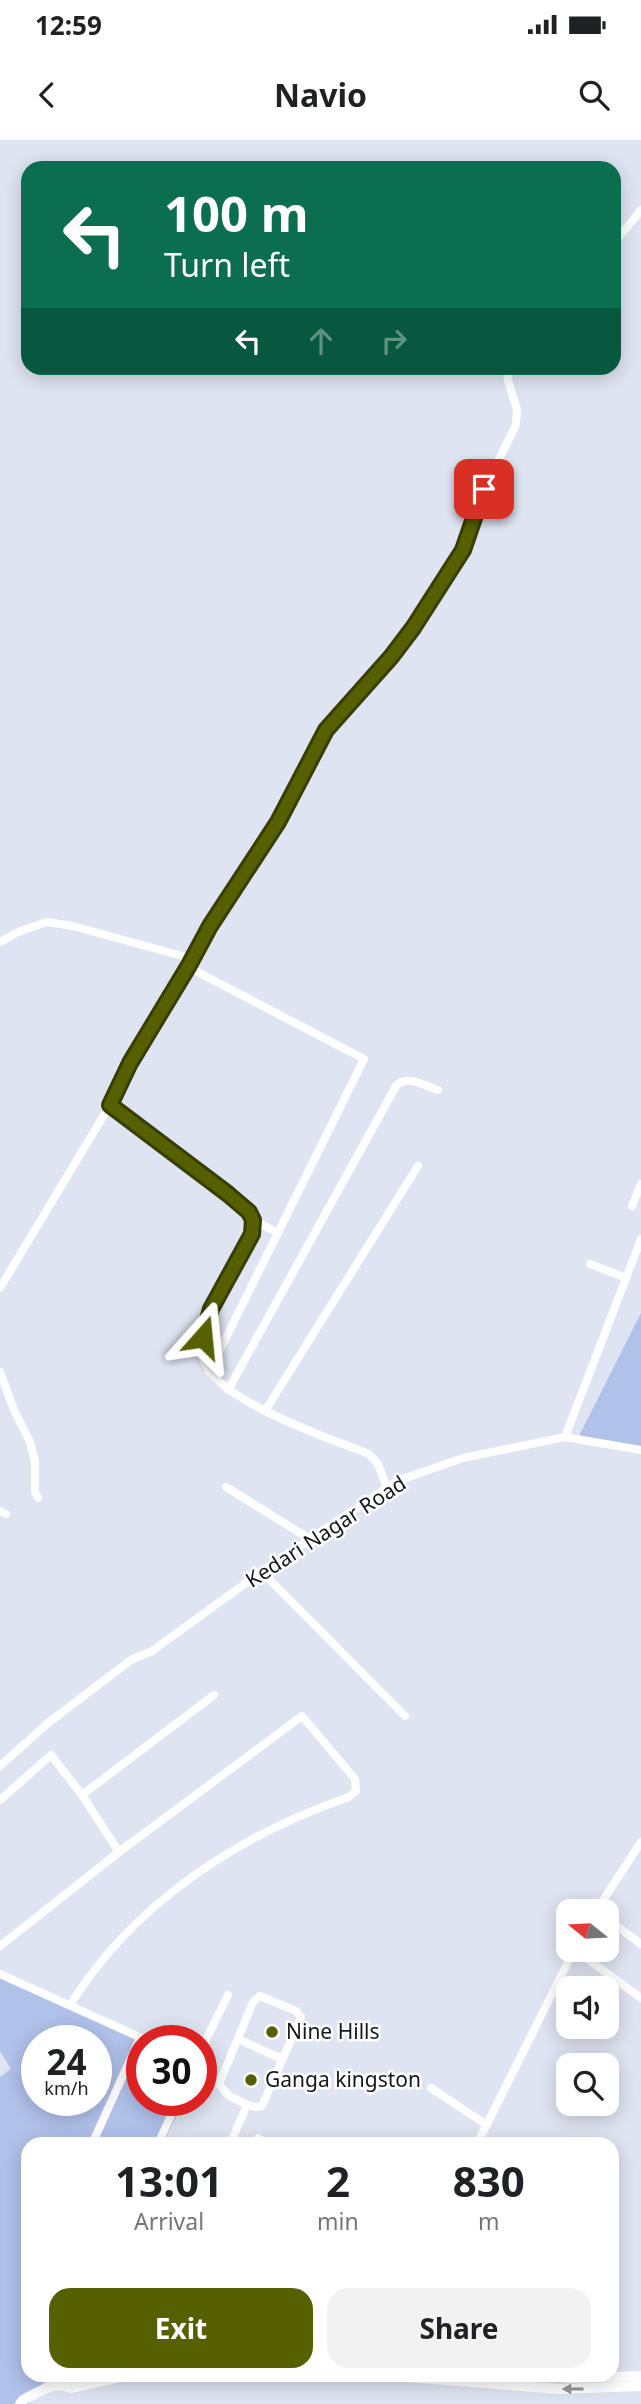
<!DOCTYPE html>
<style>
body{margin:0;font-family:"Noto Sans",sans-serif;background:#f2f2f2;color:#202124;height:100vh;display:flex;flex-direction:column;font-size:26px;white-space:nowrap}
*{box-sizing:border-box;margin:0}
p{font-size:23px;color:#757577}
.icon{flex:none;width:38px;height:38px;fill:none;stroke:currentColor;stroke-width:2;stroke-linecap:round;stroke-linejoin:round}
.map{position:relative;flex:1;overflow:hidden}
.sheet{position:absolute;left:21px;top:1997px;width:598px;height:245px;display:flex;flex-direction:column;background:#fff;border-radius:21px;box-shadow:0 4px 18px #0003}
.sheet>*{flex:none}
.guide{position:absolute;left:21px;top:21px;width:600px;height:214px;border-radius:21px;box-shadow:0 4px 18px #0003;background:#0b6e4f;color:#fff;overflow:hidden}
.needle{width:46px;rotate:288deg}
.controls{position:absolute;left:556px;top:1759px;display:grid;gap:14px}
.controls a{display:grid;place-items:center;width:63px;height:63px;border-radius:14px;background:#fff;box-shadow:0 4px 18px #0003;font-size:35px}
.speed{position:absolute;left:21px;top:1885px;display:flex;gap:14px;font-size:35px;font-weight:700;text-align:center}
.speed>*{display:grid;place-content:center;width:91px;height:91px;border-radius:50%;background:#fff;box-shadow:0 4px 18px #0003;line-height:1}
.speed small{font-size:18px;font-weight:400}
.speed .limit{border:10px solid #d22;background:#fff;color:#111}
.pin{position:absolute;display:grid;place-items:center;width:60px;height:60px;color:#fff;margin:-30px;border-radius:14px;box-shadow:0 4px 10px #0006}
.me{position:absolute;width:77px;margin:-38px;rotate:18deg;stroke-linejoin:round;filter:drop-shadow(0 0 5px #0008)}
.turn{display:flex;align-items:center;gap:24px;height:147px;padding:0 28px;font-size:32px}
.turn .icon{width:91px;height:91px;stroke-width:2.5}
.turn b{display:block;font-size:49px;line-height:60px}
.lanes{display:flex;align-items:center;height:66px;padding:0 28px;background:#0003;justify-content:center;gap:35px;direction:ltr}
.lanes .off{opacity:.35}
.eta{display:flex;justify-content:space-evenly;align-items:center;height:119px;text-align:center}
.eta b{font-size:42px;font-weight:700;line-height:49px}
.button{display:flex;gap:14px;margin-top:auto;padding:14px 28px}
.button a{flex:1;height:80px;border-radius:21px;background:#566000;color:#fff;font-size:28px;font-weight:700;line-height:80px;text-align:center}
.button a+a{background:#f2f2f2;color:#202124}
.status{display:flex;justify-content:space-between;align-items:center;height:49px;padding:0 35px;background:#fff;direction:ltr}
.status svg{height:19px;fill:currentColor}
header{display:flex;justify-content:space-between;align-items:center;height:91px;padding:0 28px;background:#fff;font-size:32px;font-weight:700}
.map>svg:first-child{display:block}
.green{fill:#b0c1ea;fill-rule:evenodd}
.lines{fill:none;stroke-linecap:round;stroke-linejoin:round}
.minor{stroke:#fff;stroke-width:8}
.tertiary{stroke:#fff;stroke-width:10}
.oneway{fill:#969799}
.route-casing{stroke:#383e00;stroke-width:18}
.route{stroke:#566000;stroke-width:12}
.poi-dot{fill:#566000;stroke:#fff;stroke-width:2.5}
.labels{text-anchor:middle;stroke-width:5;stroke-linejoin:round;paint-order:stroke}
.street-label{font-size:21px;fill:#15171c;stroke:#fff}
.poi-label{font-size:21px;fill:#15171c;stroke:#fff;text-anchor:start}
</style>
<div class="status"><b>12:59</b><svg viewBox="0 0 49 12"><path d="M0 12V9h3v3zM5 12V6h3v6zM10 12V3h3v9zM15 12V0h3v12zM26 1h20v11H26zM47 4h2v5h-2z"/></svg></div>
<header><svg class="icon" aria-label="back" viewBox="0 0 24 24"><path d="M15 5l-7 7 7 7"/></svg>Navio<svg class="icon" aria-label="search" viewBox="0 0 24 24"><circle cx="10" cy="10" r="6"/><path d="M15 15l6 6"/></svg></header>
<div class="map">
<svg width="641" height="2264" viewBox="0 0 641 2264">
<rect width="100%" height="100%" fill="#dee4f1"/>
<!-- green -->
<g class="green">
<polygon points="641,1173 641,1308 578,1298"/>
<path d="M0,1835l142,68v57h42l-21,44h-135v231h20l-19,29h-29v-327l11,-8 -11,-18zM37,1900h59v60h-59z"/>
</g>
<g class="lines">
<!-- minor -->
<g class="minor">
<polyline points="614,103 641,70"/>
<polyline points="0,802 18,792 47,782 73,786 193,819"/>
<polyline points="188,827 364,919 209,1232"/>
<path d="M110,965c27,21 53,42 80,62 15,10 55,35 61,50 6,14 -5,27 -11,39 -16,29 -40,62 -38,97 3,45 130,86 167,101l9,10 9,24"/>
<polyline points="632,1066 641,1044"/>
<polyline points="253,1080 278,1093"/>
<polyline points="590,1124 626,1138"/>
<polyline points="0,1148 110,965 130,923 188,827 210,786 278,682 326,590 354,561 391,518 413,488 463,410 484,349 516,285 517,270 508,240 507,228"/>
<polyline points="0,1232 14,1270 30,1302 35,1321 35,1352 38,1358"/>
<path d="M228,1250l168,-304c11,-12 29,0 42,4"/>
<polyline points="265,1271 418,1026"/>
<polyline points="565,1297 641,1099"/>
<polyline points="226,1347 310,1399"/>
<polyline points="0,1371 6,1374"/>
<polyline points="262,1432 405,1576"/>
<polyline points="0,1626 48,1583 131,1520 152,1511 268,1427 397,1341 463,1318 565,1297 641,1310"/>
<polyline points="82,1655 214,1555"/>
<polyline points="0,1660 51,1615 82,1655 119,1712"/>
<polyline points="596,1771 641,1702"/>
<polyline points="607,1798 618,1787 641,1804"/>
<path d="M0,1806l119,-94 183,-136 53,63 1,12 -7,6c-111,38 -216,107 -279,208"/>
<polyline points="575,1810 641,1858"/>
<polyline points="594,1822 600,1810"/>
<polyline points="0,1834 146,1900"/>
<polyline points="238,1899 282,1919"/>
<polyline points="201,1910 228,1855"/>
<polyline points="431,1948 487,1985"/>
<polyline points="258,1998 268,2004"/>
<polyline points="92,2004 140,1898"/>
<polyline points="158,2004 178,1960"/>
<polyline points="230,2004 247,1965 228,1955 219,1944 253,1862 260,1856 296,1871 301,1877 262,1966 256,1967 247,1965"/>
<polyline points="477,2004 574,1810"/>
</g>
<!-- tertiary -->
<g class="tertiary">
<polyline points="380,2235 561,2249 641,2246"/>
<polyline points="538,2235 569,2238 641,2236"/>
<polyline points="63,2244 68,2237 74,2235"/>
<path d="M20,2264l3,-4c16,-8 31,-20 48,-12l58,-13"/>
</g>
</g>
<!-- one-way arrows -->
<defs><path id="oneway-solid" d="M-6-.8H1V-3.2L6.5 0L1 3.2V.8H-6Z" transform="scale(1.75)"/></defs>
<use class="oneway" href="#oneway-solid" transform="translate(573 2249) rotate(-180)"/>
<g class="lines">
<!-- route casing -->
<g class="route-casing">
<polyline id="route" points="203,1197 211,1169 252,1094 253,1080 249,1072 228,1054 110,965 130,923 188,827 210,786 278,682 326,590 391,517 413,488 463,410 484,349"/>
</g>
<!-- route -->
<use href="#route" class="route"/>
</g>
<!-- markers -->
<g class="poi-dot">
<circle cx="272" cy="1892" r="7"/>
<circle cx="251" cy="1940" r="7"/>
</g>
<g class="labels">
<!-- street labels -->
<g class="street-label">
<text transform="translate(326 1392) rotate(-33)" y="7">Kedari Nagar Road</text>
</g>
<!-- poi labels -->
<g class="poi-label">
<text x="286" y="1899">Nine Hills</text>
<text x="265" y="1947">Ganga kingston</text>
</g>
</g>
</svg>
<div class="controls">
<a><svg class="needle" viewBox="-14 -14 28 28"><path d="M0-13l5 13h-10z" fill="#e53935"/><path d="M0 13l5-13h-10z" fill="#757577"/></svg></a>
<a><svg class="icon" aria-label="sound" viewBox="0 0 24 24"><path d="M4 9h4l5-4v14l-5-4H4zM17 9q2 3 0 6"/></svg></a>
<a><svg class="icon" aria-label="search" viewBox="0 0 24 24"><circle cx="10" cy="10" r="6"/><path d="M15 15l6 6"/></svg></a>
</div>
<div class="speed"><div>24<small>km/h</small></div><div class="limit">30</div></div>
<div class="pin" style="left:484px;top:349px;background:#d93025"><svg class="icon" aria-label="arrive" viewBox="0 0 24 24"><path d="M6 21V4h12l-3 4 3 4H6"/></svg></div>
<svg class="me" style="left:203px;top:1197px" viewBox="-20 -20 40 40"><path d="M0-17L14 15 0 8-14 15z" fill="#566000" stroke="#fff" stroke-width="4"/></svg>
<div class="guide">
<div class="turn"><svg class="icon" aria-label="left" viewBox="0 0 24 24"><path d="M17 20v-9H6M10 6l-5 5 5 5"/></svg><div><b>100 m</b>Turn left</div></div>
<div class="lanes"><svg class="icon" aria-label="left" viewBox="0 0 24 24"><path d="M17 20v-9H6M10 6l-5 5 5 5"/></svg><svg class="icon off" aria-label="ahead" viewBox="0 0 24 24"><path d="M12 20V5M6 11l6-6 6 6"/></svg><svg class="icon off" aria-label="right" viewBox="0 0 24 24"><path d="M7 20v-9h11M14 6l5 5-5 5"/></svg></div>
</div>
<section class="sheet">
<div class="eta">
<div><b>13:01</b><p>Arrival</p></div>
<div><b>2</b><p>min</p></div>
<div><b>830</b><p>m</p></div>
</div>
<div class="button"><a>Exit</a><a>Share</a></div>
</section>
</div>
